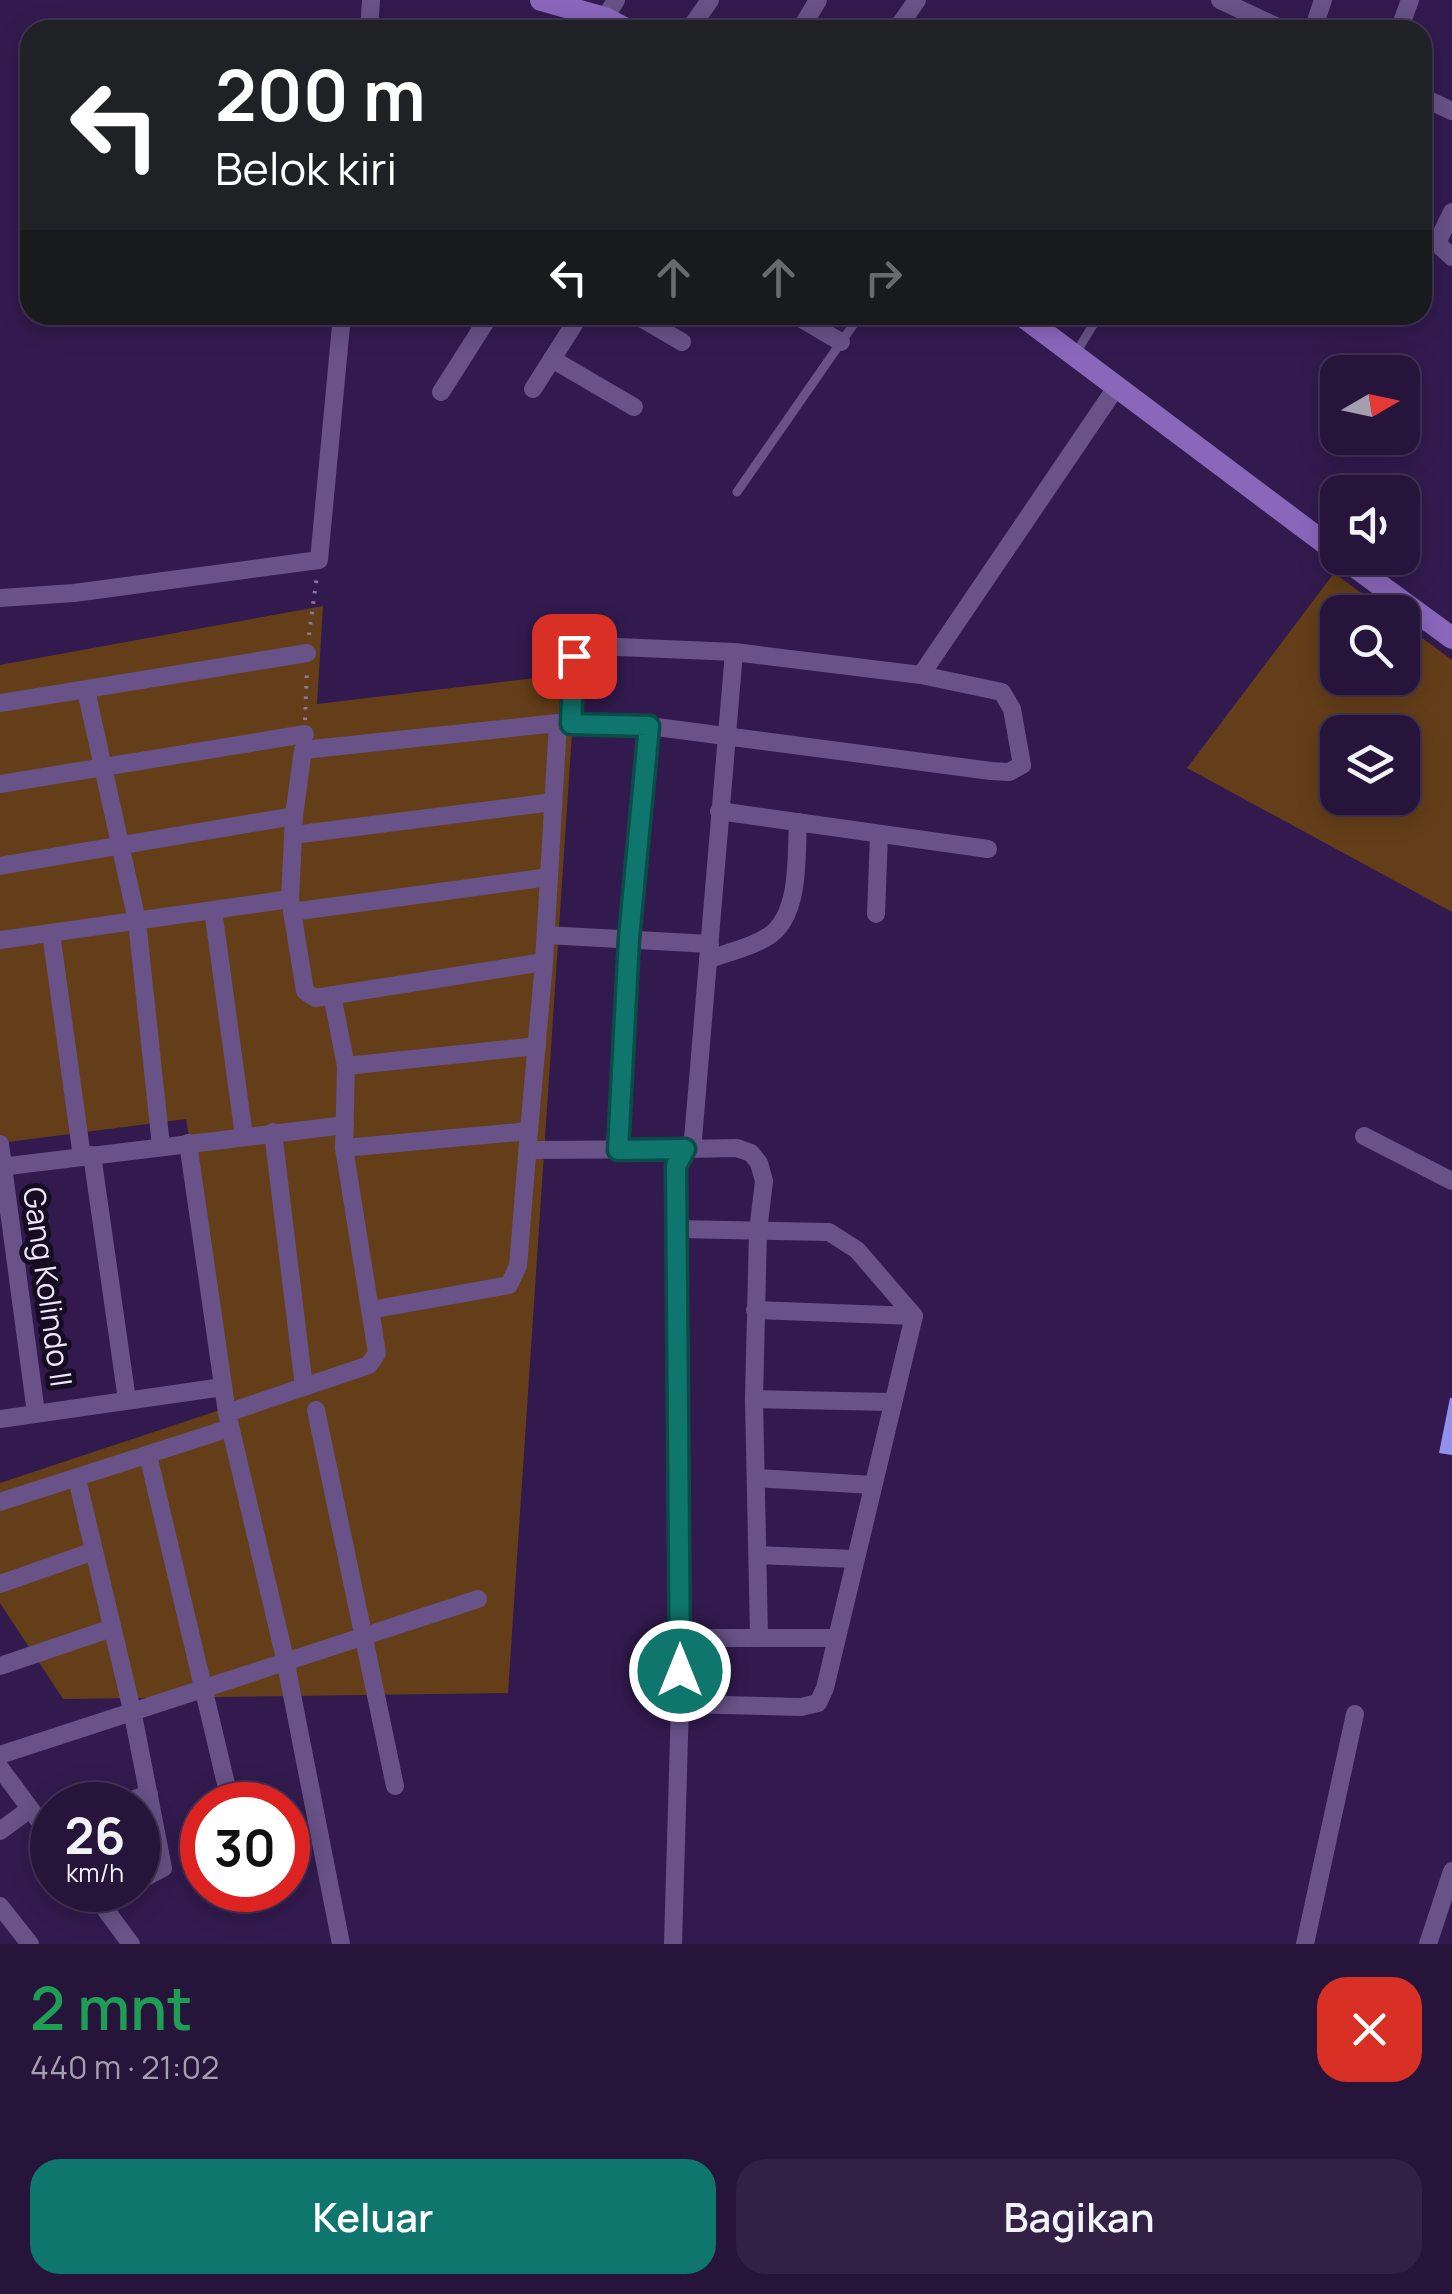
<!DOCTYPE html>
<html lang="id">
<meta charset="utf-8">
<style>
body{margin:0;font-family:Manrope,sans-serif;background:#322145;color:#f1f3f6;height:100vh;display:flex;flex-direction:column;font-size:38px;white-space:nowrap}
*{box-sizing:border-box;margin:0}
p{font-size:32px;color:#a49eaf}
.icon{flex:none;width:55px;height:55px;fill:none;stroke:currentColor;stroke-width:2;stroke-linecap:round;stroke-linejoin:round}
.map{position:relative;height:1944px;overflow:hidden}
.panel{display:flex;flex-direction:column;background:#26143a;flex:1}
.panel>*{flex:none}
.banner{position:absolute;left:20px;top:20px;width:1412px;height:305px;border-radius:30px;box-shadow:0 5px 25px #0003,0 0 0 2px #423354;background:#202124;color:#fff;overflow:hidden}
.needle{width:65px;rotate:81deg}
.fabs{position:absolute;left:1320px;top:355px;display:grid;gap:20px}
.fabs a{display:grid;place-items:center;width:100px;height:100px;border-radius:20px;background:#26143a;box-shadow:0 5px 25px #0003,0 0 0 2px #423354;font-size:50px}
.speed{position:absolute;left:30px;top:1782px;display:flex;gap:20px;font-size:50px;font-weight:700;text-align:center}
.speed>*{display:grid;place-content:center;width:130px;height:130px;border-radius:50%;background:#26143a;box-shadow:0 5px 25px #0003,0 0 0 2px #423354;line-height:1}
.speed small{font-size:25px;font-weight:400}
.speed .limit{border:15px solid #d22;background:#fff;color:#111}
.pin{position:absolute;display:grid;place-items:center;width:85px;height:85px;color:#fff;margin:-42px;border-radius:20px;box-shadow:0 5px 15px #0006}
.me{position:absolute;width:110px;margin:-55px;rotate:0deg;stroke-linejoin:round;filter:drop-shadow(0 0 8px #0008)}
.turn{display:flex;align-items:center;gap:35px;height:210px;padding:0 30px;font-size:45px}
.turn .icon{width:130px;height:130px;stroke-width:2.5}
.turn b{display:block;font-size:70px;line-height:85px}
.lanes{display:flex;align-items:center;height:95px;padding:0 30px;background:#0003;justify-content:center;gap:50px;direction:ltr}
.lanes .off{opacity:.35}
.round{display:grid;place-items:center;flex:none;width:105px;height:105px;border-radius:30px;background:#322145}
.overview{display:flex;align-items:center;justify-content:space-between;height:170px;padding:0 30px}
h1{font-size:60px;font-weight:600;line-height:75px;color:#1e9e55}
.cta{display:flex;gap:20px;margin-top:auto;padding:20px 30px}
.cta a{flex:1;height:115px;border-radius:30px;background:#0f766e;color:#fff;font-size:40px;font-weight:600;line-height:115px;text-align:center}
.cta a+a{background:#322145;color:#f1f3f6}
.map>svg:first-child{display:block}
.green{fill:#643e19;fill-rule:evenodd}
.building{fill:#9292ed}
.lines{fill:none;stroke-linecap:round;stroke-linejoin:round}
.path{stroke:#8a799e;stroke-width:4;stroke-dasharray:2.5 8;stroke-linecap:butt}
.lane{stroke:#685287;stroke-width:9}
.street{stroke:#685287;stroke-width:18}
.secondary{stroke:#8b67bc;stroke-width:22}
.route-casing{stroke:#0a4d48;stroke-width:25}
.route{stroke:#0f766e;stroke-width:18}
.labels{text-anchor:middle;stroke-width:10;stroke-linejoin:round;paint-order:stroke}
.street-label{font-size:30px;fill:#efe8fb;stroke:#160c22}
</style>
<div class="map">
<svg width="1452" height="1944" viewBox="0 0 1452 1944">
<rect width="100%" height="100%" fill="#321a4e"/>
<!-- green -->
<g class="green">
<path d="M1334,573l53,39h-49v66h64l1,-54 49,36v252l-265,-144zM1338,732h64v66h-64z"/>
<polygon points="323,606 317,704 576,673 508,1693 63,1699 0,1603 0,1483 235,1405 186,1119 0,1143 0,665"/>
</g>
<!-- building -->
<polygon class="building" points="1450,1398 1452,1398 1452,1455 1439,1453"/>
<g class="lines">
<!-- path -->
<g class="path">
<polyline points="309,635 317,575"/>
<polyline points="305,720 307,669"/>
</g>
<!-- lane -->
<g class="lane">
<polyline points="1076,353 1099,315"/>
<polyline points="737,492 860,315"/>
</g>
<!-- street -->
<g class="street">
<polyline points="1220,0 1284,30"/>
<polyline points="605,18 616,0"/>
<polyline points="369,30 371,0"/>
<polyline points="689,30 710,0"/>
<polyline points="800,30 818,0"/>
<polyline points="896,30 917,0"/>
<polyline points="1313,30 1323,0"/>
<polyline points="1399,30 1410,0"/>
<polyline points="1422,97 1452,111"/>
<polyline points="1422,230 1452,257"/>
<polyline points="1437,243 1452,212"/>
<polyline points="636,315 682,342"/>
<polyline points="795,315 841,342"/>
<polyline points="552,359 634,407"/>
<polyline points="533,389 580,315"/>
<polyline points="441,392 490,315"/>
<polyline points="0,598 74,593 319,560 342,315"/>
<polyline points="921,675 1117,386"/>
<polyline points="86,690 137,921 161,1146"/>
<polyline points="0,703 307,653"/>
<polyline points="0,784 305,734"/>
<polyline points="719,811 988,849"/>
<polyline points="293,835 553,802"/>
<polyline points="0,866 294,816"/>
<polyline points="213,910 244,1136"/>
<polyline points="292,912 549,877"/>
<polyline points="876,914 879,834"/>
<polyline points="51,933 82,1157"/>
<polyline points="546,935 710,944"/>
<polyline points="0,940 290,899"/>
<path d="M708,960c19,-8 53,-15 67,-29 25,-25 21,-76 23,-109"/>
<polyline points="544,962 315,998 305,991 290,899 294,816 303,750 558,723"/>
<polyline points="346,1066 537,1046"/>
<polyline points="529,1131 544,962 558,723 649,726 991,771 1009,772 1022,765 1012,709 1002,692 921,675 734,652 596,646 576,649 571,723"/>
<polyline points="273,1132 304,1387"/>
<polyline points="1364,1136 1452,1181"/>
<polyline points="188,1143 227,1413 285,1659 341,1944"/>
<polyline points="0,1144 36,1413"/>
<polyline points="344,1148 529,1131 518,1266 509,1285 370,1310"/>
<polyline points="529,1150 685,1149 693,1139 734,652"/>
<polyline points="618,1151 629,939 649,726"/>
<polyline points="92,1155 127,1400"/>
<polyline points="0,1167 345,1125"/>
<polyline points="677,1229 829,1232 857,1250 914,1316 825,1688 818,1703 801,1707 680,1704"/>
<polyline points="755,1310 914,1316"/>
<polyline points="754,1399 890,1402"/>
<polyline points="316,1410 395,1786"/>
<polyline points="227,1413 369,1365 377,1353 344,1148 346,1066 332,995"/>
<polyline points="0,1419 223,1387"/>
<polyline points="148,1455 231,1805"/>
<polyline points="756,1478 873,1485"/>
<polyline points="77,1479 132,1710 163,1868 138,1881"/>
<polyline points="0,1502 230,1428"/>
<polyline points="758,1555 855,1559"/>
<polyline points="0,1584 94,1551"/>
<polyline points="680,1638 836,1638"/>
<polyline points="0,1666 112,1628"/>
<polyline points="0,1755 478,1599"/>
<polyline points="0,1768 52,1838"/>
<polyline points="117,1805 149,1794"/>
<polyline points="0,1831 30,1809"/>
<polyline points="91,1890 131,1944"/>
<polyline points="99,1901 121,1890"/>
<polyline points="0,1906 30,1944"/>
<polyline points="673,1944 680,1704 676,1165 685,1149 737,1148 751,1153 759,1163 764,1181 758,1231 754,1399 759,1636"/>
<polyline points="1305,1944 1355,1714"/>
<polyline points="1428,1944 1452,1871"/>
</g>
<!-- secondary -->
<g class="secondary">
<polyline points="541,0 605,18 628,30"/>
<polyline points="1021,315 1338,553"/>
<polyline points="1343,558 1452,638"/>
</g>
</g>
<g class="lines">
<!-- route casing -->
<g class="route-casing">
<polyline id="route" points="574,656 571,724 649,726 629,938 618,1150 685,1149 676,1166 680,1671"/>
</g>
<!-- route -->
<use href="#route" class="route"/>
</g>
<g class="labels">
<!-- street labels -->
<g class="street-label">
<text transform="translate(47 1287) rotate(82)" y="10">Gang Kolindo II</text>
</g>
</g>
</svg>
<div class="fabs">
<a><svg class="needle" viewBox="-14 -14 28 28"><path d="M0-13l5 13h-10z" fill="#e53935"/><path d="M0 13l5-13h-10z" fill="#a49eaf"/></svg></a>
<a><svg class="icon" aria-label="sound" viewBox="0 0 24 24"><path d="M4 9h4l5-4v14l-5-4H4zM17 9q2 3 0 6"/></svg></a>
<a><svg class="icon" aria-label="search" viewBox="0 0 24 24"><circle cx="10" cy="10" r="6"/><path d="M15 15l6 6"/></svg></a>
<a><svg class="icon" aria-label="layers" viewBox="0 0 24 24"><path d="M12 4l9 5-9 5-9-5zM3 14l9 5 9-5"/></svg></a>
</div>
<div class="speed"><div>26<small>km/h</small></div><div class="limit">30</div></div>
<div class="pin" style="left:574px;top:656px;background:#d93025"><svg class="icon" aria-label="arrive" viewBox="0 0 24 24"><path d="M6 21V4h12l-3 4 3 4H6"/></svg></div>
<svg class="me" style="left:680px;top:1671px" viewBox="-20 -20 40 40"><circle r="17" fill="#0f766e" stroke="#fff" stroke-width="3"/><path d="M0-11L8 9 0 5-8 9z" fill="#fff"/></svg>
<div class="banner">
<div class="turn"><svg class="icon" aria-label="left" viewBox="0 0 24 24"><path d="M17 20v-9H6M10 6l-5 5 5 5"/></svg><div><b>200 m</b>Belok kiri</div></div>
<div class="lanes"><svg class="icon" aria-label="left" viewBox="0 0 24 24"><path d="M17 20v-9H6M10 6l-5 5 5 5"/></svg><svg class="icon off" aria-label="ahead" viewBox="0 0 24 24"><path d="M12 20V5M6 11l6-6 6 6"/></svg><svg class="icon off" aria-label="ahead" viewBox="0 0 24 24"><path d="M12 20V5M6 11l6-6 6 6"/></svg><svg class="icon off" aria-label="right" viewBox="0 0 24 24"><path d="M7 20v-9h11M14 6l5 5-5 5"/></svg></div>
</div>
</div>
<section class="panel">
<div class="overview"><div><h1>2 mnt</h1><p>440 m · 21:02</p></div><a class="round" style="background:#d93025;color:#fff"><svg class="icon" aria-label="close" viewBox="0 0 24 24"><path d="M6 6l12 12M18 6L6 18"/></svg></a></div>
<div class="cta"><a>Keluar</a><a>Bagikan</a></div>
</section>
